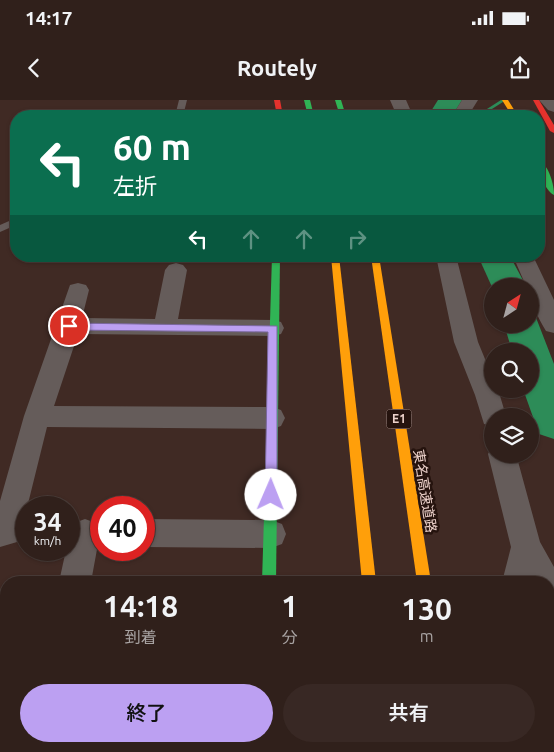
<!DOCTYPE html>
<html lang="ja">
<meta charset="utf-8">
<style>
body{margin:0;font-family:Ubuntu,"Noto Sans JP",sans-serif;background:#382824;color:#f1f3f6;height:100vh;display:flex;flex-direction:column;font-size:19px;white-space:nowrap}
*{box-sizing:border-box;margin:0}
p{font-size:16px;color:#a8a3a3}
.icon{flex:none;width:28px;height:28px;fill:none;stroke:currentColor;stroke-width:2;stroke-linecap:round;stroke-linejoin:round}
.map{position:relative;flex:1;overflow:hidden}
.side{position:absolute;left:0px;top:476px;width:555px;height:176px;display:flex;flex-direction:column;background:#30201b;border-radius:20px 20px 0 0;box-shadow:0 1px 4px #0004,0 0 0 1px #4b3e3a}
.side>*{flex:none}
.hud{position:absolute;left:10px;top:10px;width:535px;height:152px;border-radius:20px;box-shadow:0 1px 4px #0004,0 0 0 1px #4b3e3a;background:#0b6e4f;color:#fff;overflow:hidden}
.needle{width:32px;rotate:36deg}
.buttons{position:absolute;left:484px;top:178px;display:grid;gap:10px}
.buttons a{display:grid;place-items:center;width:55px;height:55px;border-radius:50%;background:#30201b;box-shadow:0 1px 4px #0004,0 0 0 1px #4b3e3a;font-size:25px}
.speed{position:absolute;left:15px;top:396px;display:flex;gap:10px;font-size:25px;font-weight:700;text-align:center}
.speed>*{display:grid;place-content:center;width:65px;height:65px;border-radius:50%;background:#30201b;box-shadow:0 1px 4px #0004,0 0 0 1px #4b3e3a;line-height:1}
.speed small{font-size:12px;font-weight:400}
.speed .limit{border:8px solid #d22;background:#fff;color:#111}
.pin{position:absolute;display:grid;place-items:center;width:42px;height:42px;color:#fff;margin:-21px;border:2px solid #fff;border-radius:50%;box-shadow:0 1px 5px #0007}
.me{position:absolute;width:55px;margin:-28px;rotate:1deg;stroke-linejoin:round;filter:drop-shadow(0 0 4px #0008)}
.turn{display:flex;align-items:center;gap:18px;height:105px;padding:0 20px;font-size:22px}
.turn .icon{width:65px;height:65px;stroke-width:2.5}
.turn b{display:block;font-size:35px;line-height:42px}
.lanes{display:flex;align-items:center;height:48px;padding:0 20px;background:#0003;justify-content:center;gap:25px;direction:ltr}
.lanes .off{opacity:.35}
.eta{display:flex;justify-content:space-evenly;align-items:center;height:85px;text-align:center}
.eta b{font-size:30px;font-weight:600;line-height:35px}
.action{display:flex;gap:10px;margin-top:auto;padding:10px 20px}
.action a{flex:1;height:58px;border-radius:30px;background:#bca0f2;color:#111;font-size:20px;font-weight:600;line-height:58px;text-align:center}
.action a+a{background:#382824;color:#f1f3f6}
.status{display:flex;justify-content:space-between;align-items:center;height:35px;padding:0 25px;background:#30201b;direction:ltr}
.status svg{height:14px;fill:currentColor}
header{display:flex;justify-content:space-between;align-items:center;height:65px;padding:0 20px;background:#30201b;font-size:22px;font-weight:600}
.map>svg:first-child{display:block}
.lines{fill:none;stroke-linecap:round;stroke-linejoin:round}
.stream{fill:#2d8c58;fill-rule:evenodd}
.river{fill:#2d8c58;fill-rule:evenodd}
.lane{fill:#655c5a;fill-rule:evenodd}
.street{fill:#655c5a;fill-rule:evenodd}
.fast{fill:#30b455;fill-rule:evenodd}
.slow{fill:#ff9f0a;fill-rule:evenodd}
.jam{fill:#e5322d;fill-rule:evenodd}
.route{fill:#bca0f2;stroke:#7a689d}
.labels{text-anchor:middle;stroke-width:5;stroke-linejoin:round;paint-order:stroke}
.shield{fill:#25130e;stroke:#b09892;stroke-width:1}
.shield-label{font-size:12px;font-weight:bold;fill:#ecd1ca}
.street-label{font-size:14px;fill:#ecd1ca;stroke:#25130e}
</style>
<div class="status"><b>14:17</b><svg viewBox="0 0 49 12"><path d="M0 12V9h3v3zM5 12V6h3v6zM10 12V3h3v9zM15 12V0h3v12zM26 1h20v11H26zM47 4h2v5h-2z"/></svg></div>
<header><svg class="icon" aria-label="back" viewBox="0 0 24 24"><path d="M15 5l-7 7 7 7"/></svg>Routely<svg class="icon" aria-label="share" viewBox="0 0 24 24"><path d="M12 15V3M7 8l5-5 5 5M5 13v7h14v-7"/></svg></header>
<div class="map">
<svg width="554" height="652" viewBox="0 0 554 652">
<rect width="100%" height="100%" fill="#402a24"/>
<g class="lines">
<!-- stream -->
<polygon class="stream" points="501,0 506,0 481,16 476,16"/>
<!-- river -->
<g class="river">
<polygon points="438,0 462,0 452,16 428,16"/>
<polygon points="478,156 510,156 526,186 492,187"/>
<polygon points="530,213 535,215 554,264 554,339 539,334 523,289 530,289 530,251 512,251 504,224 530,224"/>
<polygon points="554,510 554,568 549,570 549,512"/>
</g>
<!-- lane -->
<g class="lane">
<polygon points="179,0 187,0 183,16 175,16"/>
<polygon points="16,118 16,125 0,132 0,125"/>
</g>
<!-- street -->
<g class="street">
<polygon points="390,0 406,0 413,16 397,16"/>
<polygon points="462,0 478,0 468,16 452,16"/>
<polygon points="539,0 554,0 554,12 548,10"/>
<polygon points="436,156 456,156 478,242 492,276 492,289 498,289 506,316 492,316 492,326 484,324 475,295 454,242"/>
<path d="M513,156h20l21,44v33l-8,-2c-8,-13 -16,-29 -16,-45h-4z"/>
<polygon points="176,163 183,165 187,170 178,219 273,220 281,222 284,228 281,234 273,236 78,234 54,306 272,307 281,310 285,318 281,326 272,329 47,327 21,432 17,442 0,447 0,401 24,316 70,185 78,183 86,185 89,190 82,218 155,219 165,170 169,165"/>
<polygon points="492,346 492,354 516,354 540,442 554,467 554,494 549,496 549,482 502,482 511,447 488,354"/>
<polygon points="85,419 96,423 100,433 91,482 59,482 66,450 69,450 69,439 74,423"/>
<polygon points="144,419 271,420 282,424 286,434 282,444 271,448 144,447"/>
<polygon points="549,633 554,641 554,652 520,652 518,646 549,646"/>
<polygon points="190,646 233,646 231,652 187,652"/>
<polygon points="446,646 489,646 487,652 443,652"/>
</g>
<!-- fast -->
<g class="fast">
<polygon points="304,0 310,0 314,16 308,16"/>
<polygon points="335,0 341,0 346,16 340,16"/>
<path d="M539,60c10,6 15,24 15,35 -10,-5 -16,-25 -15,-35z"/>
<polygon points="272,156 280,156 276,482 262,482"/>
<polygon points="376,646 392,646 393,652 377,652"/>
<polygon points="439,646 455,646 456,652 440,652"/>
</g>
<!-- slow -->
<g class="slow">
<polygon points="502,0 508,0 518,16 512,16"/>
<polygon points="331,156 339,156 376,482 362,482"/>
<polygon points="371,156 379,156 431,482 417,482"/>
</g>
<!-- jam -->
<g class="jam">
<polygon points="274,0 280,0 283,16 277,16"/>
<polygon points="533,0 539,0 554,25 554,33 550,31"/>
<rect x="255" y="646" width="16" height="6"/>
</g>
</g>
<!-- route -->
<polygon class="route" points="69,223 277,226 277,395 276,399 267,399 265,395 268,232 69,230 64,226"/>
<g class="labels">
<!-- shield labels -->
<rect class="shield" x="386.5" y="309.5" width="25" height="19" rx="4"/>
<g class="shield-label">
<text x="399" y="323">E1</text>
</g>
<!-- street labels -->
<g class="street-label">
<text transform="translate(425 391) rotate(81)" y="5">東名高速道路</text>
</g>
</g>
</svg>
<div class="buttons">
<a><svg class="needle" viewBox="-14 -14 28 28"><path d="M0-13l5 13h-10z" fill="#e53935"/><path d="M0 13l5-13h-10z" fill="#a8a3a3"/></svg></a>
<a><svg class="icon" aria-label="search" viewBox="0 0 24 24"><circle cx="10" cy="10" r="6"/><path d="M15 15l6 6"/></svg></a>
<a><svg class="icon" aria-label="layers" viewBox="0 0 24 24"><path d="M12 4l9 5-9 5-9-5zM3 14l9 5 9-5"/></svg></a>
</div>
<div class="speed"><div>34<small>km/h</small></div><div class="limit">40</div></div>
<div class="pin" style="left:69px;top:226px;background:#d93025"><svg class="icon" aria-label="arrive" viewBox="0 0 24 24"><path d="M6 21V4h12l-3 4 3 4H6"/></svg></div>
<svg class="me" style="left:271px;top:395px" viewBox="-20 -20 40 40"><circle r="19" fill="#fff"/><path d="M0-13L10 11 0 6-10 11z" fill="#bca0f2"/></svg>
<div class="hud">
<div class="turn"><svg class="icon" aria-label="left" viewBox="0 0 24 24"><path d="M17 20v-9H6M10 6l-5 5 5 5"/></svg><div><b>60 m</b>左折</div></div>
<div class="lanes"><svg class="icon" aria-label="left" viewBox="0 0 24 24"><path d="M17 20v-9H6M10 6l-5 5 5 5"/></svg><svg class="icon off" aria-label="ahead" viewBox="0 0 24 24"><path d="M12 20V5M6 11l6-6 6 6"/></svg><svg class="icon off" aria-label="ahead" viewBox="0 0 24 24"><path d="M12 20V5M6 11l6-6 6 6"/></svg><svg class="icon off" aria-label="right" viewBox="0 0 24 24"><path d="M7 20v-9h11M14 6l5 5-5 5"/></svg></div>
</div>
<section class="side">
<div class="eta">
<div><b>14:18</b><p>到着</p></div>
<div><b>1</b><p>分</p></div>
<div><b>130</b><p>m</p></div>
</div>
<div class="action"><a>終了</a><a>共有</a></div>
</section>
</div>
